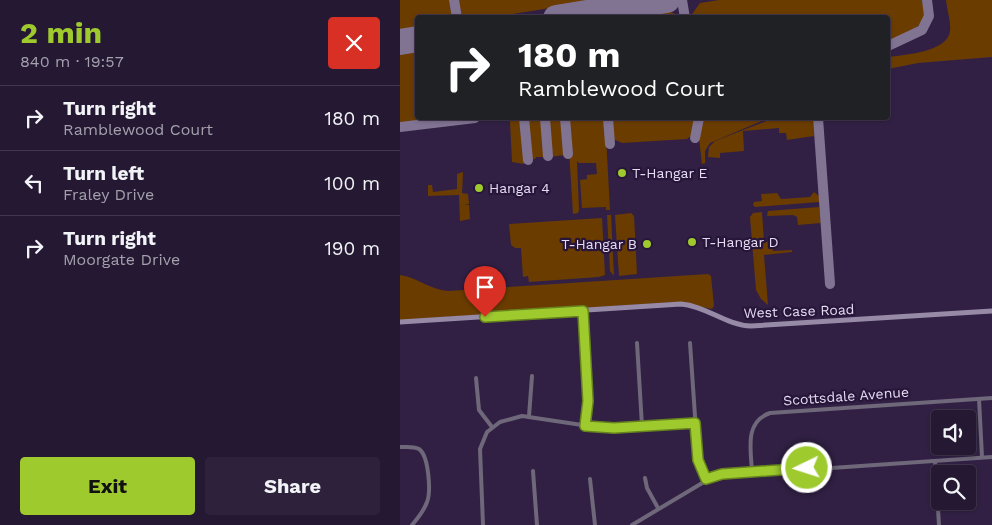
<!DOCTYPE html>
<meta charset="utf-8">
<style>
body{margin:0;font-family:"Work Sans",sans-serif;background:#2d213b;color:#f1f3f6;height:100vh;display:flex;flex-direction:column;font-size:19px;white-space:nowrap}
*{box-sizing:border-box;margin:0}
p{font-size:16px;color:#a3a0ac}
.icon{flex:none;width:28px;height:28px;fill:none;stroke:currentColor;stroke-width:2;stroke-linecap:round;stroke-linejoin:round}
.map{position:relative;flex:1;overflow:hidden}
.side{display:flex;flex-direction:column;background:#251833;width:400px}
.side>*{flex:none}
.top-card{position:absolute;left:15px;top:15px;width:475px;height:105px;border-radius:5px;box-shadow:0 1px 4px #0004,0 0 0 1px #42374e;background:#202124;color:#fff;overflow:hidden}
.tools{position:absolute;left:531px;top:410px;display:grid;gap:10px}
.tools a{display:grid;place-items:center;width:45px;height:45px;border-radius:5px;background:#251833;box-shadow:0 1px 4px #0004,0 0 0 1px #42374e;font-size:25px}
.pin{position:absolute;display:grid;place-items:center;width:42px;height:42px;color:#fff;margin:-51px -21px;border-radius:50% 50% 50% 0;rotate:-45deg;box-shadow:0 0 5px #0007}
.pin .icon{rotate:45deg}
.me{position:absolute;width:55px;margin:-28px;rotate:266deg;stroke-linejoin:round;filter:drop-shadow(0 0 4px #0008)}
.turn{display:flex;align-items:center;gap:18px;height:105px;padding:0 20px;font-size:22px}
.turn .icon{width:65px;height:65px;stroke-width:2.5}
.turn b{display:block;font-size:35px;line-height:42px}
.round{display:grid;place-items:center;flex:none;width:52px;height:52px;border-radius:5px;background:#2d213b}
.overview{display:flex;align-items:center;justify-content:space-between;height:85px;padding:0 20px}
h1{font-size:30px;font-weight:700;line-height:38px;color:#9eca2e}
.action{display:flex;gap:10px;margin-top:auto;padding:10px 20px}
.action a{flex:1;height:58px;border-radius:5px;background:#9eca2e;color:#111;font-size:20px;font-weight:700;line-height:58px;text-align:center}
.action a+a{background:#2d213b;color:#f1f3f6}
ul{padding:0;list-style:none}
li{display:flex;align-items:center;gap:15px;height:65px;padding:0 20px;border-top:1px solid #42374e}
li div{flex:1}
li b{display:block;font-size:19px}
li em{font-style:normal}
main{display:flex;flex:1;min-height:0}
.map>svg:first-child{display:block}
.green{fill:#6a3c00}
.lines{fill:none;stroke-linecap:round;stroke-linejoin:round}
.taxiway{stroke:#817392;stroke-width:10}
.runway{stroke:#817392;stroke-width:26}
.minor{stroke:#6f677a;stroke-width:4}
.secondary{stroke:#968aa7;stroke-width:5}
.route-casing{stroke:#67831e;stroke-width:12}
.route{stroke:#9eca2e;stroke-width:9}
.poi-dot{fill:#9eca2e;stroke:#271639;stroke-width:2}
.labels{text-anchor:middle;stroke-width:4.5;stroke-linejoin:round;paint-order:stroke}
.poi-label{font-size:14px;fill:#e5dbf3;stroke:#271639;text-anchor:start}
.street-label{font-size:14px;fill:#e5dbf3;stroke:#271639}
</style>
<main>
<section class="side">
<div class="overview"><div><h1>2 min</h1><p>840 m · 19:57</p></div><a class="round" style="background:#d93025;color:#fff"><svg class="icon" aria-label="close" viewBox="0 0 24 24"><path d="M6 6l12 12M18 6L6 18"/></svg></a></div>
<ul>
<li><svg class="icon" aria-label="right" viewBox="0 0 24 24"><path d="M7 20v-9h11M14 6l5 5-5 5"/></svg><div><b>Turn right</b><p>Ramblewood Court</p></div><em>180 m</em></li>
<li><svg class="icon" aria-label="left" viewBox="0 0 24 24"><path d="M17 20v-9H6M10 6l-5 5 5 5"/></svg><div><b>Turn left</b><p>Fraley Drive</p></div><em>100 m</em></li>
<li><svg class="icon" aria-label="right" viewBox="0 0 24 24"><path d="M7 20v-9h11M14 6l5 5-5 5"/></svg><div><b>Turn right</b><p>Moorgate Drive</p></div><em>190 m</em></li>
</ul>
<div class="action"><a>Exit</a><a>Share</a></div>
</section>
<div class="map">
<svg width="592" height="525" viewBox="0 0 592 525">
<rect width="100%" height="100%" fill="#312044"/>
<!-- green -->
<g class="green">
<polygon points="0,0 49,0 52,17 18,18 17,30 0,33"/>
<polygon points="58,0 200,0 94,17 62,17"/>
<polygon points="319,0 522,0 525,16 516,29 488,41 488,18 290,17 300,3"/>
<path d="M546,0h46v57l-74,6 -30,6v-12c15,-2 60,-5 62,-26 1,-9 -3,-21 -4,-31z"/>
<polygon points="267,9 279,17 209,17"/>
<polygon points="17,47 18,118 39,118 0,123 0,50"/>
<polygon points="112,118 120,118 122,121 124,164 112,162 110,121"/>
<polygon points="127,118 143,118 146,157 136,157 135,159 130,159"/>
<polygon points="148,118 164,118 165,155 150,157"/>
<polygon points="167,118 205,118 210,210 206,210 206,207 182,208 180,180 187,179 187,175 197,174 196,163 179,163 177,161 179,210 178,213 173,214"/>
<polygon points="211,118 296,118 293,134 287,139 222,143 213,139"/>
<polygon points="302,118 369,118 310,143 305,151 305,163 302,164 299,138"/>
<polygon points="374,118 413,118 414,136 387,140 386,133 379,133 379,128 343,131 344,151 320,153 320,158 308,157 309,147 315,141"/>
<polygon points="63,172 62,193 68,194 69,204 64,205 69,205 70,219 60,221 59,195 28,196 28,185 32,185 33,192 57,189 57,174"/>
<polygon points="414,192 419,196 419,202 355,207 353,205 354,202 362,201 361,194 377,193 381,199 410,197"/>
<polygon points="419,207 421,223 398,225 397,217 393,215 367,216 368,211"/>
<polygon points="362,212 364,242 372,242 373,251 392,250 392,252 364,255 368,305 361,299 356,290 350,217 353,213"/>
<polygon points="231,213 234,216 237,274 219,276 215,215"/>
<polygon points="207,215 211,215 214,276 210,271"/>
<polygon points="202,218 205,275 199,277 129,282 128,276 123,277 121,248 115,248 111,245 109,224"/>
<path d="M308,274l3,2 3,30 -2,3 -36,-7 -276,18v-45c17,2 30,15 48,16z"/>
</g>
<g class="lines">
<!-- taxiway -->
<g class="taxiway">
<polyline points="54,0 57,18"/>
<polyline points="282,0 285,18"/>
<polyline points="488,46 522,30 529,16 527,0"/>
<polyline points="124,118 128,160"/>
<polyline points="145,118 148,156"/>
<polyline points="165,118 168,154"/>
<polyline points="208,118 210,144"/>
<polyline points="418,118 430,284"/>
<polyline points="0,127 75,118"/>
<polyline points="295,138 299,118"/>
</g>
<!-- runway -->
<g class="runway">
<polyline points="156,18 267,0"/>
<polyline points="0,42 18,39"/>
</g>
<!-- minor -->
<g class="minor">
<polyline points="183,311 188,401 185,426"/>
<polyline points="237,343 242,426"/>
<polyline points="290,343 298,460 306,479"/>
<polyline points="76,378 79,410 92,427"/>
<polyline points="579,399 582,457"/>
<polyline points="129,416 132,376"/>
<path d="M0,447c7,0 13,-1 19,2 10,7 12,43 8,53 -3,9 -9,16 -15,23"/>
<polyline points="535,461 539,525"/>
<polyline points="133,471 137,525"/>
<path d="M352,472c-1,-22 -8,-50 18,-59l222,-15"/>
<polyline points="245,478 247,488 258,508"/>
<polyline points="190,479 195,525"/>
<polyline points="83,525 80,449 87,432 100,422 122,416 202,428 295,423"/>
<polyline points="232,525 314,476 592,457"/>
</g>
<!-- secondary -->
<path class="secondary" d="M0,322l281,-18c25,2 45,21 70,22l241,-15"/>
</g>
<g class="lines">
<!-- route casing -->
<g class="route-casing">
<polyline id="route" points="85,317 183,311 188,401 185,426 214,428 295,423 298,460 306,479 322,474 407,468"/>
</g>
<!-- route -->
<use href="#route" class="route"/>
</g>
<!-- markers -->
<g class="poi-dot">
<circle cx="222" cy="173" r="5"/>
<circle cx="79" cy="188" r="5"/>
<circle cx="292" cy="242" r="5"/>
<circle cx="247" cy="244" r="5"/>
</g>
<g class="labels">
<!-- poi labels -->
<g class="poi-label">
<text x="232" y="178">T-Hangar E</text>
<text x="89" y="193">Hangar 4</text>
<text x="302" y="247">T-Hangar D</text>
<text x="237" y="249" text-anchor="end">T-Hangar B</text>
</g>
<!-- street labels -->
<g class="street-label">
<text transform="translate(399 311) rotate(-2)" y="5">West Case Road</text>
<text transform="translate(446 396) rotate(-4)" y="5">Scottsdale Avenue</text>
</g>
</g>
</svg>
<div class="tools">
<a><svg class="icon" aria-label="sound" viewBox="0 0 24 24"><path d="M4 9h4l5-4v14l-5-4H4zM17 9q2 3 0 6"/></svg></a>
<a><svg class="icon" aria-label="search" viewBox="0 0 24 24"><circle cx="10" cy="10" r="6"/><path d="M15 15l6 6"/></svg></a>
</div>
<div class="pin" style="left:85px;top:317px;background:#d93025"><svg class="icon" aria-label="arrive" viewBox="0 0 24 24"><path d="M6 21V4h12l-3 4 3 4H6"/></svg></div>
<svg class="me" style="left:407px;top:468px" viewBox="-20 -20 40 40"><circle r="17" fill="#9eca2e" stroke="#fff" stroke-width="3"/><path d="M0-11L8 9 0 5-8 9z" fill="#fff"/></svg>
<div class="top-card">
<div class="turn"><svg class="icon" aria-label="right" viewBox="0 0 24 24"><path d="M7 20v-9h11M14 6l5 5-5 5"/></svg><div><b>180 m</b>Ramblewood Court</div></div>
</div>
</div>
</main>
